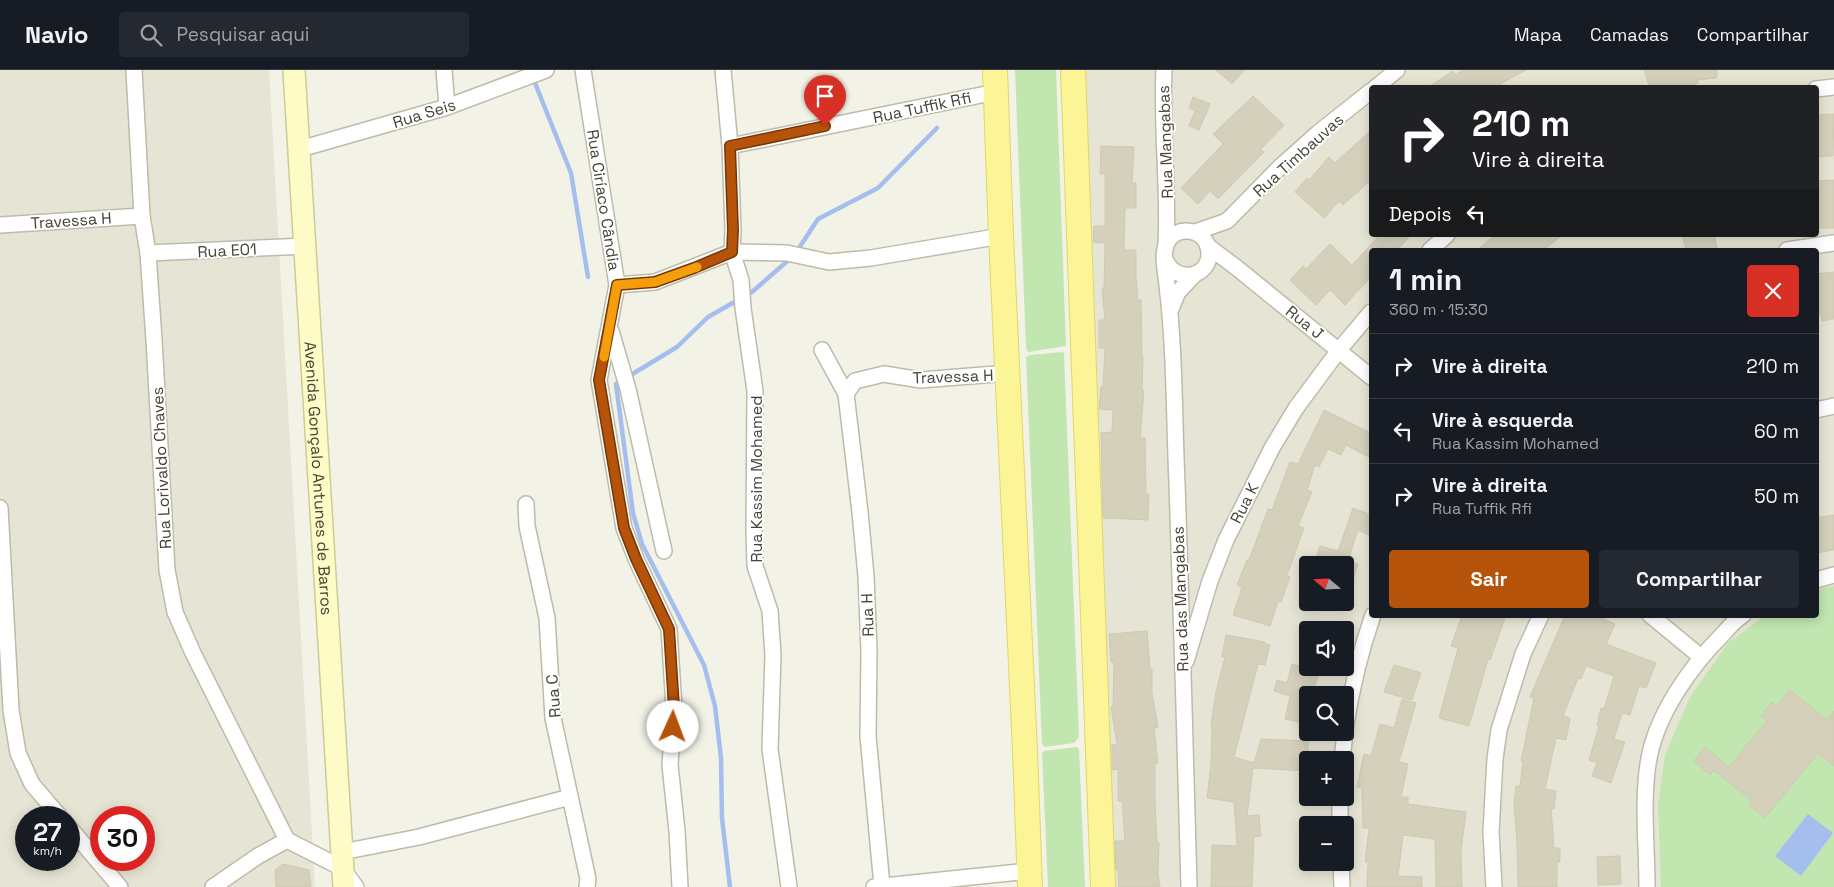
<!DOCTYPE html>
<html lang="pt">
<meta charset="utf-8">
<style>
body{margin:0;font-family:"Space Grotesk",sans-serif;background:#242831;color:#f1f3f6;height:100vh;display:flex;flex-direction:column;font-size:19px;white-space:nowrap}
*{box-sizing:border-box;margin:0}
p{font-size:16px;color:#9ea1a6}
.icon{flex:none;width:28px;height:28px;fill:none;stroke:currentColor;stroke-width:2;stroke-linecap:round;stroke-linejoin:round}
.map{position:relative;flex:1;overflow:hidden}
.drawer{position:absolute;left:1369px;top:178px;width:450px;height:370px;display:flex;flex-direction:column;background:#171b24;border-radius:5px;box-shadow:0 2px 12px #0003}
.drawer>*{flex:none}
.hud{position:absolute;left:1369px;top:15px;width:450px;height:152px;border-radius:5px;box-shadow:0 2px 12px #0003;background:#202124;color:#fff;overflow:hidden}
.needle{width:32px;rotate:289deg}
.fabs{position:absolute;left:1299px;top:486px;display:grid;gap:10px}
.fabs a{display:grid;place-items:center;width:55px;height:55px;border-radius:5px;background:#171b24;box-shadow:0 2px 12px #0003;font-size:25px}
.speed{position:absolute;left:15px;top:736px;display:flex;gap:10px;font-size:25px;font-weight:700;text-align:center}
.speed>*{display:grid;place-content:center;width:65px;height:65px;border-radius:50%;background:#171b24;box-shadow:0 2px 12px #0003;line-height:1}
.speed small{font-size:12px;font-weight:400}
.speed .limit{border:8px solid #d22;background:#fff;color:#111}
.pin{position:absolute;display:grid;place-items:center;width:42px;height:42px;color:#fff;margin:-51px -21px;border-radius:50% 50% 50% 0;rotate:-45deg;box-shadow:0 0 5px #0007}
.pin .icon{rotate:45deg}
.me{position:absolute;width:55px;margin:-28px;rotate:2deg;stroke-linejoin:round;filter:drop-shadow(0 0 4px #0008)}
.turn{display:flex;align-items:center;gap:18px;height:105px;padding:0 20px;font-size:22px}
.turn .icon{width:65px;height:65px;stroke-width:2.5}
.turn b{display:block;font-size:35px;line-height:42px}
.then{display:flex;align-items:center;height:48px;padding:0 20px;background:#0003;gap:10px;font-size:19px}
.round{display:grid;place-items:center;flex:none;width:52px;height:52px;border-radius:5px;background:#242831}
.headline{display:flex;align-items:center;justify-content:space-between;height:85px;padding:0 20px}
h1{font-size:30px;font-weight:700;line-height:38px}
.action{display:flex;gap:10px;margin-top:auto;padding:10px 20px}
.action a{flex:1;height:58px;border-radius:5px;background:#b45309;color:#fff;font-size:20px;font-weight:700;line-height:58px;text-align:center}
.action a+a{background:#242831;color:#f1f3f6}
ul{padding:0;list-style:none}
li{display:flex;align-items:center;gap:15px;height:65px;padding:0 20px;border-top:1px solid #363941}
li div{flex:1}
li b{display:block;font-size:19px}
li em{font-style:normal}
header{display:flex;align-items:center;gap:30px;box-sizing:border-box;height:70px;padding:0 25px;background:#171b24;border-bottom:1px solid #363941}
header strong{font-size:24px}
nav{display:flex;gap:28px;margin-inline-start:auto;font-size:18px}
.search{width:350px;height:45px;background:#242831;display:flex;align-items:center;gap:12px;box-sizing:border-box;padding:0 18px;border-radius:5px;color:#9ea1a6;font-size:19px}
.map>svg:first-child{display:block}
.residential{fill:#e6e5d5;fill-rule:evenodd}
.green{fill:#c1e6b0}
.water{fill:#a4bfee}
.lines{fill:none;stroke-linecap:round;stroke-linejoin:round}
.stream{stroke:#a4bfee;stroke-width:4.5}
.building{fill:#d4d0bc;stroke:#cec9b0}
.street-casing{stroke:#bebba9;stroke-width:18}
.secondary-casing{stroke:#cecc95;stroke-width:24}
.primary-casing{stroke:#dfd768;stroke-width:26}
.street{stroke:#fff;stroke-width:15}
.secondary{stroke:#fdfcc6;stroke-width:21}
.primary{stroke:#fbf597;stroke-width:24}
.route-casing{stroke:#753606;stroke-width:12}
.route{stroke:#b45309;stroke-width:9}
.slow{stroke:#f59e0b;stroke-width:9}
.labels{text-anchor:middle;stroke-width:4;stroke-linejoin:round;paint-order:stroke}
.street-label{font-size:16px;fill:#454336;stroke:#fff}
</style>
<header>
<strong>Navio</strong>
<div class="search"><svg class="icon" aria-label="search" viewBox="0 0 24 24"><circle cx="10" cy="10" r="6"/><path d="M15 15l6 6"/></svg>Pesquisar aqui</div>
<nav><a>Mapa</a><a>Camadas</a><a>Compartilhar</a></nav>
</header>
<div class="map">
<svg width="1834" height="817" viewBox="0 0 1834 817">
<rect width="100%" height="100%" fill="#f3f2e6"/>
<!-- residential -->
<g class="residential">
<path d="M0,0h269l46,817h-315zM26,748h43v42h-43zM101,748h43v42h-43z"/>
<path d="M1084,0h750v817h-721zM1371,18h445v147h-445zM1371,180h445v365h-445zM1308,495h37v37h-37zM1308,560h37v38h-37zM1308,625h37v37h-37zM1308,690h37v38h-37zM1308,755h37v37h-37z"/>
</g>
<!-- green -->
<g class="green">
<polygon points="1015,0 1056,0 1066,276 1028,282 1026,277"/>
<polygon points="1063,282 1064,283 1079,667 1074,673 1045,677 1042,674 1026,287 1030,285"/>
<polygon points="1834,516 1834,817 1661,817 1658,735 1665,685 1690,627 1728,573 1766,545 1816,545 1816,520"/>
<polygon points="1077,677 1079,679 1085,817 1048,817 1042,683 1044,681"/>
</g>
<!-- water -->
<polygon class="water" points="1808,744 1833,763 1801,806 1775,786"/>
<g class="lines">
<!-- stream -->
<g class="stream">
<polyline points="533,8 571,103 588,207"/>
<polyline points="797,181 818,149 878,118 937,58"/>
<polyline points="730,817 722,748 721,688 715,636 704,595 642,474 633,443 616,314 677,277 708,247 752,222 792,187"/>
</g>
</g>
<!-- building -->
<g class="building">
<polygon points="1216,0 1244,0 1232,14"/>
<polygon points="1463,0 1526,0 1500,14 1502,18 1427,18 1453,1 1455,5"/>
<polygon points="1644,0 1717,0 1717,8 1697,10 1698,13 1685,18 1650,18"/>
<polygon points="1253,26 1284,55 1261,79 1264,82 1218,129 1210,121 1198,134 1181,118 1223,74 1213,64"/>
<polygon points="1193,27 1210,34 1199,60 1189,56 1195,41 1189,38"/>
<polygon points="1834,44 1833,86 1816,87 1816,45"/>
<polygon points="1371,60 1371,110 1343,135 1339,131 1324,148 1295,122 1307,108 1309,110 1329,87 1335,93"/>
<polygon points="1101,76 1134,77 1132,113 1136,113 1136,138 1125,138 1124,180 1136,180 1136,208 1138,230 1141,230 1142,287 1143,287 1142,321 1144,321 1140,368 1145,368 1146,424 1149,424 1148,450 1103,448 1101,363 1112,362 1113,340 1099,339 1101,317 1103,317 1105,278 1099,278 1099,250 1105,250 1102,218 1104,218 1105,173 1093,172 1094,156 1105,156 1105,104 1100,104"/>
<polygon points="1834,110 1834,158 1816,158 1816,111"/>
<polygon points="1380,165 1411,165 1397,180 1371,180 1371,207 1345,235 1330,220 1316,235 1290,210 1303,196 1306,199 1330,174 1352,195"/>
<polygon points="1495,165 1563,165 1543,180 1477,180"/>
<polygon points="1682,165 1714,165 1717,178 1707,180 1686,180"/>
<polygon points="1834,202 1834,249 1822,251 1821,244 1816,245 1816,204"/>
<polygon points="1324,340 1371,363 1371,388 1346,375 1341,385 1328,379 1319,397 1315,395 1307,420 1312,422 1298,456 1304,458 1287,505 1290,507 1281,532 1278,531 1270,556 1233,545 1242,517 1237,515 1247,490 1249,490 1268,439 1272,440 1290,392 1298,394"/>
<polygon points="1353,438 1371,445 1371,466 1358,460 1348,491 1358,494 1348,526 1345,526 1345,495 1314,495 1320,476 1338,481"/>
<polygon points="1834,445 1834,480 1816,483 1816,448"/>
<polygon points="1462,545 1506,545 1490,590 1488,589 1469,656 1439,648 1458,578 1451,576"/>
<polygon points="1565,545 1596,545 1615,554 1606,574 1656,593 1646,618 1639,616 1630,645 1622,643 1614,669 1625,672 1611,713 1592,706 1597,693 1589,690 1599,656 1597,655 1601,638 1604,639 1614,606 1586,596 1581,609 1578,608 1563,646 1570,648 1566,670 1556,668 1545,719 1556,721 1554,739 1551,738 1554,778 1560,778 1560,792 1557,792 1557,817 1518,817 1517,774 1514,734 1516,716 1520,716 1523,691 1521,691 1534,628 1530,627"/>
<polygon points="1147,561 1150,599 1152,599 1152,623 1158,657 1154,658 1158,693 1155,693 1155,733 1157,772 1159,772 1158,804 1160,817 1119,817 1118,800 1116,800 1115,771 1125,771 1122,731 1118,731 1118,699 1112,700 1112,675 1117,674 1111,637 1113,636 1114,592 1111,592 1109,564"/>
<polygon points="1226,565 1265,572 1265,574 1270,575 1265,595 1258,594 1234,687 1254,693 1261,669 1308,671 1308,701 1253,698 1247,746 1259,745 1261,766 1254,767 1252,817 1211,817 1212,775 1237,776 1234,732 1207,728 1211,693 1212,655 1211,655 1216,622 1225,587 1222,587"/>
<polygon points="1292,594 1319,602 1312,625 1308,625 1308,654 1285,649 1290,626 1274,621 1277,610 1287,613"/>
<polygon points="1394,595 1421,603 1412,630 1384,622"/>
<polygon points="1790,620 1827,650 1834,641 1834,696 1818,683 1765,748 1749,735 1752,731 1714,700 1710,705 1694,691 1705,677 1729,697 1767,651 1761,646 1772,632 1776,636"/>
<polygon points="1402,629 1416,633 1399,692 1408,694 1401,727 1408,727 1408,734 1466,742 1461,781 1462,817 1436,817 1435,769 1403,765 1398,806 1422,807 1422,817 1367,817 1368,793 1365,792 1369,758 1363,758 1362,718 1357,717 1364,684 1371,686 1380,654 1394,658"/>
<polygon points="1620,786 1621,814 1598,815 1597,787"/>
<polygon points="283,794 309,800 311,817 276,817 275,800"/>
</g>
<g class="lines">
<!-- street casing -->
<g class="street-casing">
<g id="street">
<polyline points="134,0 142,146 148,183 154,270 167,500 175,542 193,583 287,770"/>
<polyline points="444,0 447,37"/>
<polyline points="583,0 617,215 599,310 624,458 636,489 669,559 674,638 670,695 677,761 680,817"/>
<polyline points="723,0 730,76 733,160 732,182 741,210 743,238 755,321 754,460 755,496 770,541 773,585 770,679 789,817"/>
<path d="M1164,0c-3,58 5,117 2,175"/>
<polyline points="1375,18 1397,0"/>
<polyline points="1816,19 1834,17"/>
<polyline points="730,76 996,22"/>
<polyline points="300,79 447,37 546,0"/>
<polyline points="0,155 142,146"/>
<polyline points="1195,162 1227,151 1281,96 1318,63 1371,21"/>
<polyline points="1209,177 1237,198 1371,307"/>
<polyline points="1430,180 1447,165"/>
<polyline points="1787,180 1834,173"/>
<polyline points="148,183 306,176"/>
<path d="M1164,187c11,31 52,19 44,-10 -5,-19 -33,-22 -41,-4 -6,12 -1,30 0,42 8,66 7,133 10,198 5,135 8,269 12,404"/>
<polyline points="617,215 655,212 732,182 787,183 829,192 871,188 1001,166"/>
<polyline points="1171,239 1178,222 1194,205"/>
<polyline points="611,261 628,319 664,481"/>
<polyline points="822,280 846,324 860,442 866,506 869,581 868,666 882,816"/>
<polyline points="846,324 855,311 884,304 921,310 1008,303"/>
<polyline points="1816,340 1834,336"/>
<polyline points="526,434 527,456 547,548 553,648 588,809 587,817"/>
<polyline points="0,438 11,640 18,683 32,714 61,748"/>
<polyline points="1816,510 1834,505"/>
<polyline points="1650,545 1701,587"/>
<polyline points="1186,591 1210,511 1226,470 1272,378 1296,338 1339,280 1371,242"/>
<path d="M1345,660c6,-39 15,-78 28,-115"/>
<polyline points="1342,690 1345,662"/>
<polyline points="1340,728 1340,755"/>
<polyline points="69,757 120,817"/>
<polyline points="287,770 342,798 356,817"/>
<polyline points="342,782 419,767 570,727"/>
<polyline points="1341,792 1342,817"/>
<polyline points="213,817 258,786 287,770"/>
<polyline points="874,817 1029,801"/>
<polyline points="1494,817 1491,762 1495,689 1499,660 1523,584 1541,545"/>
<path d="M1647,817c0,-40 -5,-83 1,-123 7,-48 42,-97 75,-130 6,-7 12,-14 20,-19"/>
</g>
</g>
<!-- secondary casing -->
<g class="secondary-casing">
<g id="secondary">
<path id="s1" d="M294,0l50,817"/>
</g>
</g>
<!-- primary casing -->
<g class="primary-casing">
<g id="primary">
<polyline points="995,0 1001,166 1025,681 1030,817"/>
<polyline points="1073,0 1103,817"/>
</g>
</g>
<!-- street -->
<use href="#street" class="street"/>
<!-- secondary -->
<use href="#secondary" class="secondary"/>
<!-- primary -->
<use href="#primary" class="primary"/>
</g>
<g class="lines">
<!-- route casing -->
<g class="route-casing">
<polyline id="route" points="673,657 674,638 669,559 636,489 624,458 599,310 617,215 655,212 694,198 732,182 733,160 730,76 825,56"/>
</g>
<!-- route -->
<use href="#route" class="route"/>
<!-- slow -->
<polyline class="slow" points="604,287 617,215 655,212 697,197"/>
</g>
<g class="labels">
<!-- street labels -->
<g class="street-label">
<text transform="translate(922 37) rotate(-12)" y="6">Rua Tuffik Rfi</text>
<text transform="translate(424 43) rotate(-17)" y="6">Rua Seis</text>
<text transform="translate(1165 72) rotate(-92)" y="6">Rua Mangabas</text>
<text transform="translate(1298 85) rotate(-42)" y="6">Rua Timbauvas</text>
<text transform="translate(604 130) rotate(81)" y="6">Rua Ciríaco Cândia</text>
<text transform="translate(71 150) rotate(-4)" y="6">Travessa H</text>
<text transform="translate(227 180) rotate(-3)" y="6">Rua E01</text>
<text transform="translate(1305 252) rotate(39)" y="6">Rua J</text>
<text transform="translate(953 306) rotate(-2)" y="6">Travessa H</text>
<text transform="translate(161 398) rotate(-93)" y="6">Rua Lorivaldo Chaves</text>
<text dy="6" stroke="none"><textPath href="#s1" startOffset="409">Avenida Gonçalo Antunes de Barros</textPath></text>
<text transform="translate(756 409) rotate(-90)" y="6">Rua Kassim Mohamed</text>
<text transform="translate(1244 433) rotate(-63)" y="6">Rua K</text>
<text transform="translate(1180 529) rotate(-92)" y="6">Rua das Mangabas</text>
<text transform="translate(867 545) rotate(-92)" y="6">Rua H</text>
<text transform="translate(553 626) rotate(-95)" y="6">Rua C</text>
</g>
</g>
</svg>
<div class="fabs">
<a><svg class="needle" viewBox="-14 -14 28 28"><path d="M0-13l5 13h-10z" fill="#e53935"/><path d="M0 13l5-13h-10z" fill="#9ea1a6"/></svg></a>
<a><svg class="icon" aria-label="sound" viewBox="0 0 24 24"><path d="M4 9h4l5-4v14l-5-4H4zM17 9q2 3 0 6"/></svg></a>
<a><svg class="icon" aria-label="search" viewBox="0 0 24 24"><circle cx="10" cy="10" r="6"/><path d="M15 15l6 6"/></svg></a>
<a>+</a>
<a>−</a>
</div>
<div class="speed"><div>27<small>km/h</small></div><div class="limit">30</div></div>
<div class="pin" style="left:825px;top:56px;background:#d93025"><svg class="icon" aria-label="arrive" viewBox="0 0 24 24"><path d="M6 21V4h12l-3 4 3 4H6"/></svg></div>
<svg class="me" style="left:673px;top:657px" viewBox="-20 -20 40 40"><circle r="19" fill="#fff"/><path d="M0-13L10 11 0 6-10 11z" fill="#b45309"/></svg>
<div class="hud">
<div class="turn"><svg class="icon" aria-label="right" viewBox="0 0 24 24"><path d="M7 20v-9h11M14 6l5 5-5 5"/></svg><div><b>210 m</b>Vire à direita</div></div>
<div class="then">Depois<svg class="icon" aria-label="left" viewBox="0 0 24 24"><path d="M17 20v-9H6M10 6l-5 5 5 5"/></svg></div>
</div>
<section class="drawer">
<div class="headline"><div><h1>1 min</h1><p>360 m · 15:30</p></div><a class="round" style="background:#d93025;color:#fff"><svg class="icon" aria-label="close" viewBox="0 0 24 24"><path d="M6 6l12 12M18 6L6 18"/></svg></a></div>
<ul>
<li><svg class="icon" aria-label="right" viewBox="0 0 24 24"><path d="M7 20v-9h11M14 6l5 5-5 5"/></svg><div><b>Vire à direita</b></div><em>210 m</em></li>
<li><svg class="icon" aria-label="left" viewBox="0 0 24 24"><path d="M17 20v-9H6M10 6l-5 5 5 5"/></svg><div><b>Vire à esquerda</b><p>Rua Kassim Mohamed</p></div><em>60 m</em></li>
<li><svg class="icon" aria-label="right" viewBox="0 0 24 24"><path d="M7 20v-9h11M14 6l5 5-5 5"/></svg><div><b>Vire à direita</b><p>Rua Tuffik Rfi</p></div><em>50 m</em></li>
</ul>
<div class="action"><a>Sair</a><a>Compartilhar</a></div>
</section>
</div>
